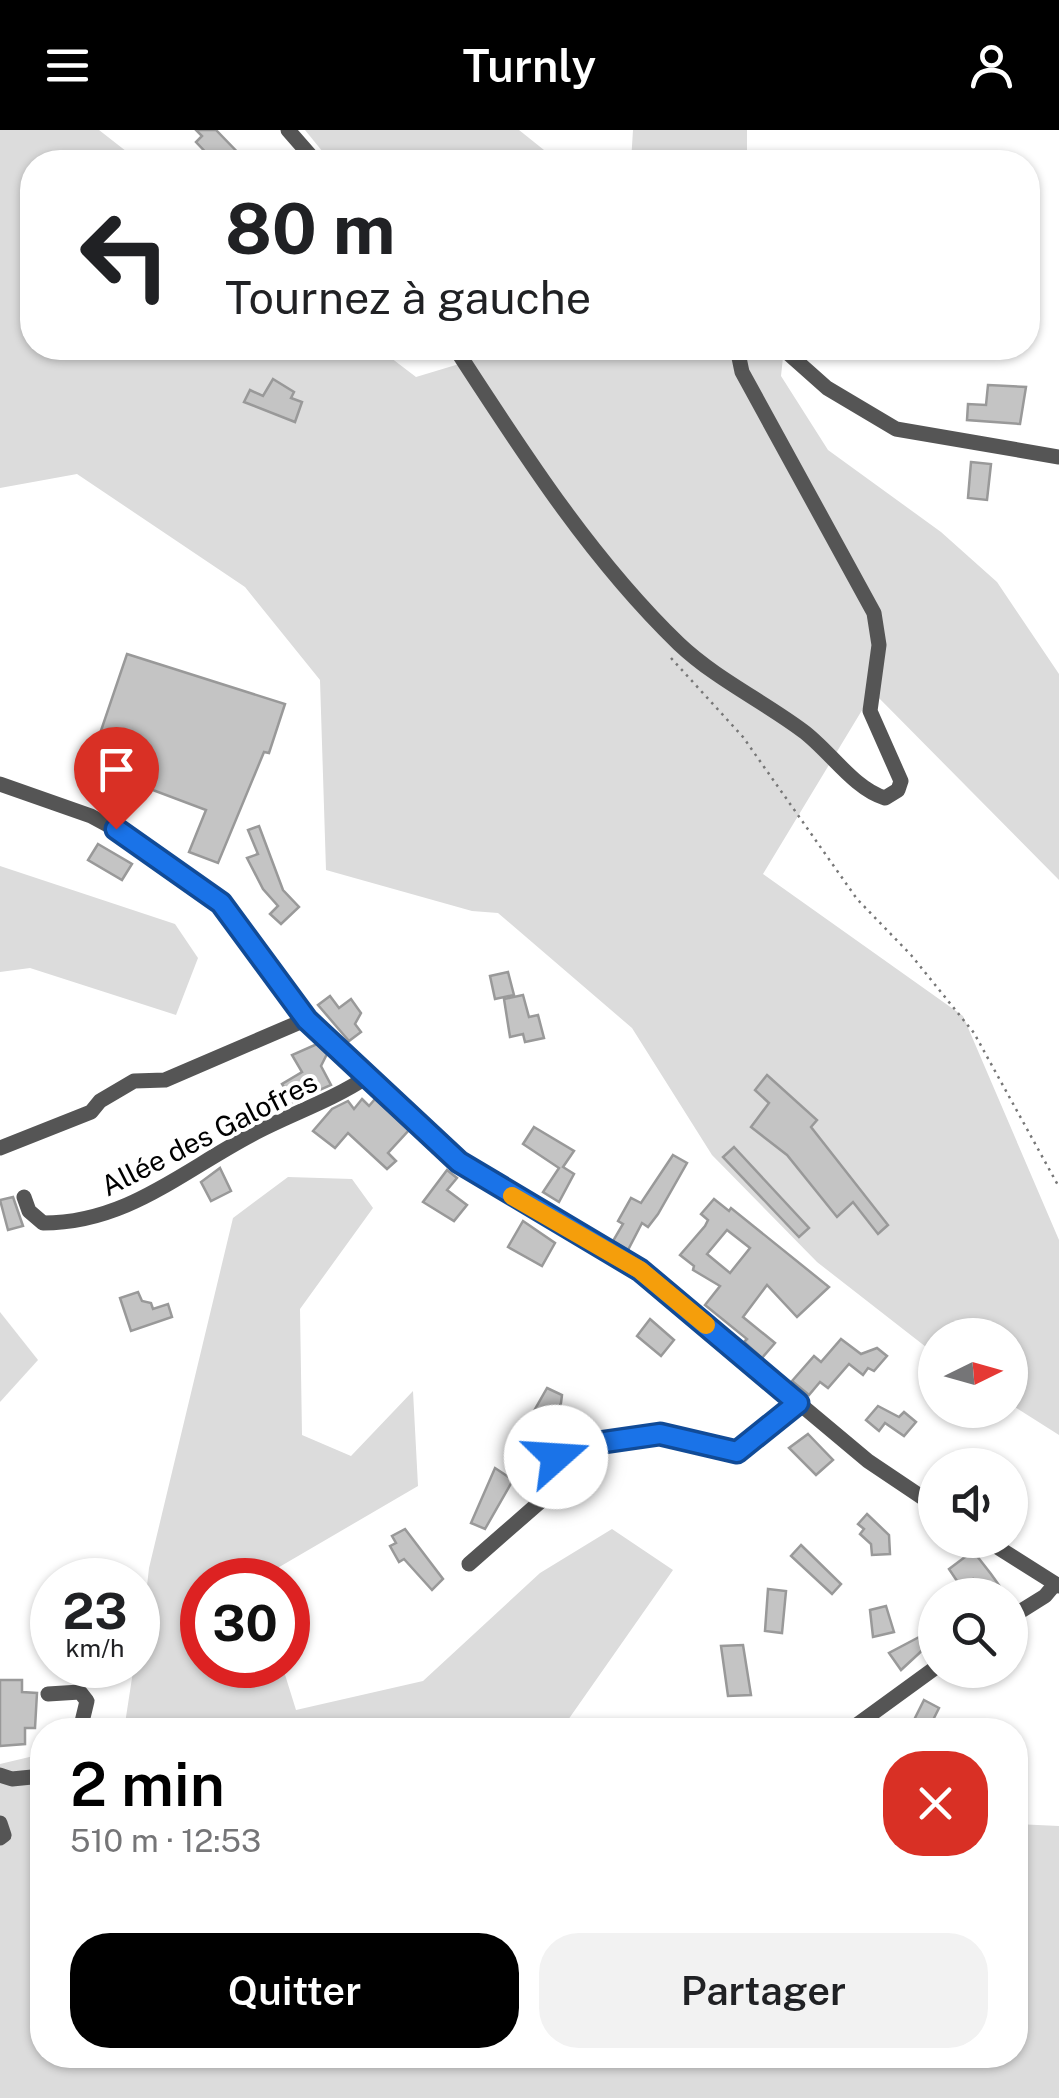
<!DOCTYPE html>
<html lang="fr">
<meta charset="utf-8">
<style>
body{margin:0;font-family:"Public Sans",sans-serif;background:#f2f2f2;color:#202124;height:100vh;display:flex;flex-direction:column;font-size:38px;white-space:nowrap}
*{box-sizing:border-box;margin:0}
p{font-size:32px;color:#757577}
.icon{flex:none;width:55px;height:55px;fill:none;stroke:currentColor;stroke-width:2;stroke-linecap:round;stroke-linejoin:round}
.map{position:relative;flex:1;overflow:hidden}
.details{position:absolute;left:30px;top:1588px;width:998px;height:350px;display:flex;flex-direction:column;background:#fff;border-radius:40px;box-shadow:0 2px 8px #0004}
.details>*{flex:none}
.hud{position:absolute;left:20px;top:20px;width:1020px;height:210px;border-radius:40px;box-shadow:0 2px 8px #0004;background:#fff;color:#202124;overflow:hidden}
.needle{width:65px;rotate:85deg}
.buttons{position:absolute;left:918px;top:1188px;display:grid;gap:20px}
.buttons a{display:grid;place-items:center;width:110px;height:110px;border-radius:50%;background:#fff;box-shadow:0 2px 8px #0004;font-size:50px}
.speed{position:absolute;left:30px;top:1428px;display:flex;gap:20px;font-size:50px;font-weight:700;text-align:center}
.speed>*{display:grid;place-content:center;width:130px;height:130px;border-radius:50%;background:#fff;box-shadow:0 2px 8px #0004;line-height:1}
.speed small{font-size:25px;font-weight:400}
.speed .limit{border:15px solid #d22;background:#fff;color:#111}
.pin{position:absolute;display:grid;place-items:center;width:85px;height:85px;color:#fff;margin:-102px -42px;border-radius:50% 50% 50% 0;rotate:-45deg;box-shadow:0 0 10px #0007}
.pin .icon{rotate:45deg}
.me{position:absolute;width:110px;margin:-55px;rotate:71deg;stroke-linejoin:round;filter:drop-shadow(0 0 8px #0008)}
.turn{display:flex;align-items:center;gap:35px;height:210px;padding:0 40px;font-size:45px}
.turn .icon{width:130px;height:130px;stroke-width:2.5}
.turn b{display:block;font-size:70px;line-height:85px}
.round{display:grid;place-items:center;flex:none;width:105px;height:105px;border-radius:40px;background:#f2f2f2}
.overview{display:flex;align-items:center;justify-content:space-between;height:170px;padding:0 40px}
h1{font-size:60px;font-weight:600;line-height:75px;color:#000}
.button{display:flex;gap:20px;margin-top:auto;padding:20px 40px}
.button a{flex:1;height:115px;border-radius:40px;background:#000;color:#fff;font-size:40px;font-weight:600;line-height:115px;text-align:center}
.button a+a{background:#f2f2f2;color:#202124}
header{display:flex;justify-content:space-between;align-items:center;height:130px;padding:0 40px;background:#000;color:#fff;font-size:45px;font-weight:600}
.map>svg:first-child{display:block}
.green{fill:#dcdcdc}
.building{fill:#c4c4c4;stroke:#999;stroke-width:2.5;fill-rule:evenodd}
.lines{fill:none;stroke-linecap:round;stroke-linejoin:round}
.path{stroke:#777;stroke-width:2.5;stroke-dasharray:2.5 5;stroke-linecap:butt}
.minor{stroke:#555;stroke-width:15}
.route-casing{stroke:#114b97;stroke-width:25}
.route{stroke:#1a73e8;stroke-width:18}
.slow{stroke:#f59e0b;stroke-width:18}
.labels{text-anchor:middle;stroke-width:8;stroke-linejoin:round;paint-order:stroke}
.street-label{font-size:28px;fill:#000;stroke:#fff}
</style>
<header><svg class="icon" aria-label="menu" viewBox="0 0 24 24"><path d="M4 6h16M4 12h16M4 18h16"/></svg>Turnly<svg class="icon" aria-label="person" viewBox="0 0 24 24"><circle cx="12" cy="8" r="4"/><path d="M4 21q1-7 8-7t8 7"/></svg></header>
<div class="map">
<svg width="1059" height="1968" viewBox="0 0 1059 1968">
<rect width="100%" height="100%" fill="#fff"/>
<!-- green -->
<g class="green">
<polygon points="0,0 99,0 140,32 32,32 32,218 378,218 416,247 489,225 484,218 784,218 781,246 828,320 941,402 997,452 1059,544 1059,750 873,562 763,744 963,886 1059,1110 1059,1305 1010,1274 1010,1205 935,1205 935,1224 817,1132 712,1025 632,898 498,783 472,781 326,740 320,550 245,457 77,344 0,358"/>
<polygon points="305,0 519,0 559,32 331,32"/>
<polygon points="633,0 747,0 747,32 631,32"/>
<polygon points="0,736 175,794 198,828 176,885 30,838 0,842"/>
<polygon points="288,1047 352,1049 373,1078 300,1179 302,1305 351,1326 413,1261 418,1356 257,1450 202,1450 202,1535 282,1535 296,1580 423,1551 540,1443 612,1399 673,1440 561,1600 124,1600 134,1535 138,1535 149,1438 233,1088"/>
<polygon points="0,1182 38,1230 0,1272"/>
<polygon points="42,1624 42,1925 1015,1925 1015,1694 1059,1696 1059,1968 0,1968 0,1634"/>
</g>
<!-- building -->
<g class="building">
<polygon points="196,0 216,0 247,32 215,32 196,12 202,6"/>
<polygon points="273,249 294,262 291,268 302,272 295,292 244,272 250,260 263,266"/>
<polygon points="988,255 1026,257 1020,294 967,290 968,274 986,275"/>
<polygon points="971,332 991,334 987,370 968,368"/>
<polygon points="127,524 285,574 269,623 264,622 218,733 189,722 206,680 89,636"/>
<polygon points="259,696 283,760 299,777 281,794 270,784 278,776 263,759 247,728 258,724 248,700"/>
<polygon points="98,714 132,734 122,750 88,730"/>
<polygon points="508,842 514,865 495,869 490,846"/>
<polygon points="523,865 529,887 538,885 544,908 525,912 523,904 510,907 504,869"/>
<polygon points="330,866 339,878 351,869 361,883 355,894 361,902 349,911 318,875"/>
<polygon points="317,914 327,924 321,936 331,955 293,972 282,954 302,942 292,925"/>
<polygon points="767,945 817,990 811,997 888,1095 878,1104 853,1072 837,1087 787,1025 751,997 769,973 755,960"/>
<polygon points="362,969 369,976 375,969 409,1000 388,1023 396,1031 387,1039 348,1003 335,1018 313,1001 332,979 348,971 354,979"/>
<polygon points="534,997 574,1021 563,1037 574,1044 559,1072 543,1062 559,1038 523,1014"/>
<polygon points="734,1017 809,1098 799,1107 723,1027"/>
<polygon points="673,1025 687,1033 658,1084 648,1097 642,1093 628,1120 613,1111 623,1094 618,1091 631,1068 641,1073"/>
<polygon points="220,1038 231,1061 211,1071 201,1052"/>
<polygon points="447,1040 457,1048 447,1060 467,1075 454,1091 423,1072"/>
<polygon points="13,1067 23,1096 8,1100 0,1070"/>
<path d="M714,1069l15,12 2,-3 98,79 -32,30 -30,-32 -24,32 32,26 -13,15 -18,-16 3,-3 -42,-34 15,-19 -27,-16 1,-4 -14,-11 25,-29 3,-6 -7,-6zM727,1100l23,18 -20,25 -23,-19z"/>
<polygon points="523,1091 555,1113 542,1136 508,1117"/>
<polygon points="138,1162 142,1171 151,1173 153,1179 168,1174 172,1187 131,1201 120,1168"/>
<polygon points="650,1189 674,1210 661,1226 637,1206"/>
<polygon points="841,1209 861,1224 877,1218 887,1226 874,1241 868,1238 863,1245 849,1234 828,1258 820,1252 809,1265 792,1251 814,1226 821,1232"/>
<polygon points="547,1258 562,1265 561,1273 538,1328 514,1316"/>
<polygon points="878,1276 899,1287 904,1282 916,1292 904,1306 885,1293 879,1301 866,1290"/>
<polygon points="808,1304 833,1330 816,1345 789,1318"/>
<polygon points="495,1338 513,1350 485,1399 471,1393"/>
<polygon points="867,1384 889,1405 890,1424 872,1425 871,1414 860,1404 864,1399 858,1394"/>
<polygon points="405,1399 443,1449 432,1460 404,1429 399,1432 390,1416 396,1413 392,1406"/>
<polygon points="801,1415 841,1454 832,1464 791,1426"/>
<polygon points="973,1421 991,1444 1006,1465 984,1465 973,1449 961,1457 949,1439"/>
<polygon points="768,1459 786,1461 782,1503 765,1501"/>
<polygon points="886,1476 894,1502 873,1507 870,1480"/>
<polygon points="921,1506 928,1515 901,1540 889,1523"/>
<polygon points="743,1515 751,1565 728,1566 721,1516"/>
<polygon points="0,1550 22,1550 22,1562 37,1563 35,1598 25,1598 25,1614 0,1616"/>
<polygon points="924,1570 939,1578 928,1600 909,1600"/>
</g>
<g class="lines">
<!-- path -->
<polyline class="path" points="671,528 743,607 857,769 911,825 974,903 1059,1057"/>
<!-- minor -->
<g class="minor">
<polyline points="288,0 316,32"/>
<path d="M455,218c67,103 135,210 224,296 37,35 84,57 124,87 26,19 51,58 82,67l13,-8 3,-9 -31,-70 9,-66 -5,-32 -132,-241 -5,-24"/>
<polyline points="782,218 827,258 896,299 1059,327"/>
<polyline points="0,654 91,686 141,713 190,748 221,773 307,889 459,1032 640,1140 868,1331 935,1376"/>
<polyline points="0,1018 91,982 100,971 134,951 165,950 307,889"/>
<path d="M24,1067l5,14 14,12c83,0 138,-51 208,-88 39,-21 78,-33 116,-58"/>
<polyline points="986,1410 1059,1456"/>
<polyline points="469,1434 557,1357 556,1327 563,1318 659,1304 737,1323 798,1273"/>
<polyline points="1010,1488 1045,1466 1055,1454"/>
<polyline points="48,1564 80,1562 87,1571 80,1600"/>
<polyline points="858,1594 935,1538"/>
<polyline points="0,1645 12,1649 42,1646"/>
<polyline points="0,1693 4,1705 0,1708"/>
</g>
</g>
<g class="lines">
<!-- route casing -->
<g class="route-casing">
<polyline id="route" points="116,699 221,773 307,890 459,1032 640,1140 798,1273 737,1322 660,1304 563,1318 556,1327"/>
</g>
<!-- route -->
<use href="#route" class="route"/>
<!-- slow -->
<polyline class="slow" points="512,1066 640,1140 706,1195"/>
</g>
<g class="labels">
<!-- street labels -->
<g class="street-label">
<text transform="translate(209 1004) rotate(-27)" y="10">Allée des Galofres</text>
</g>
</g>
</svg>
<div class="buttons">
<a><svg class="needle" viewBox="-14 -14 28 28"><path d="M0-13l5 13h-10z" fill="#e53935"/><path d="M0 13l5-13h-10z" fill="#757577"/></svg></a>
<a><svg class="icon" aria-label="sound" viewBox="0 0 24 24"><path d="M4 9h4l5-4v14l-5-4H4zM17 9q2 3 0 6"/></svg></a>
<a><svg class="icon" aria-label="search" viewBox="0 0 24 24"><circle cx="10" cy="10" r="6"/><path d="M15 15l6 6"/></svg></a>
</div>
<div class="speed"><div>23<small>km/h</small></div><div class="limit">30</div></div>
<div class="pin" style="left:116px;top:699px;background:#d93025"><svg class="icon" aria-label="arrive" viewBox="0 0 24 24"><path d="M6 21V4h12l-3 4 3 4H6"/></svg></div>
<svg class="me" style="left:556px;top:1327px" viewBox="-20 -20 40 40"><circle r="19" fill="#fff"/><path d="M0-13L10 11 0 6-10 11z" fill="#1a73e8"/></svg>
<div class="hud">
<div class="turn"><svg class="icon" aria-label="left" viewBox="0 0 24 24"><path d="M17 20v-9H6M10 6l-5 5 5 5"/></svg><div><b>80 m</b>Tournez à gauche</div></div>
</div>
<section class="details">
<div class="overview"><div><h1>2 min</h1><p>510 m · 12:53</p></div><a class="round" style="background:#d93025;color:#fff"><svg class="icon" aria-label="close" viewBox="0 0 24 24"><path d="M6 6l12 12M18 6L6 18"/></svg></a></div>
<div class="button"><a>Quitter</a><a>Partager</a></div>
</section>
</div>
